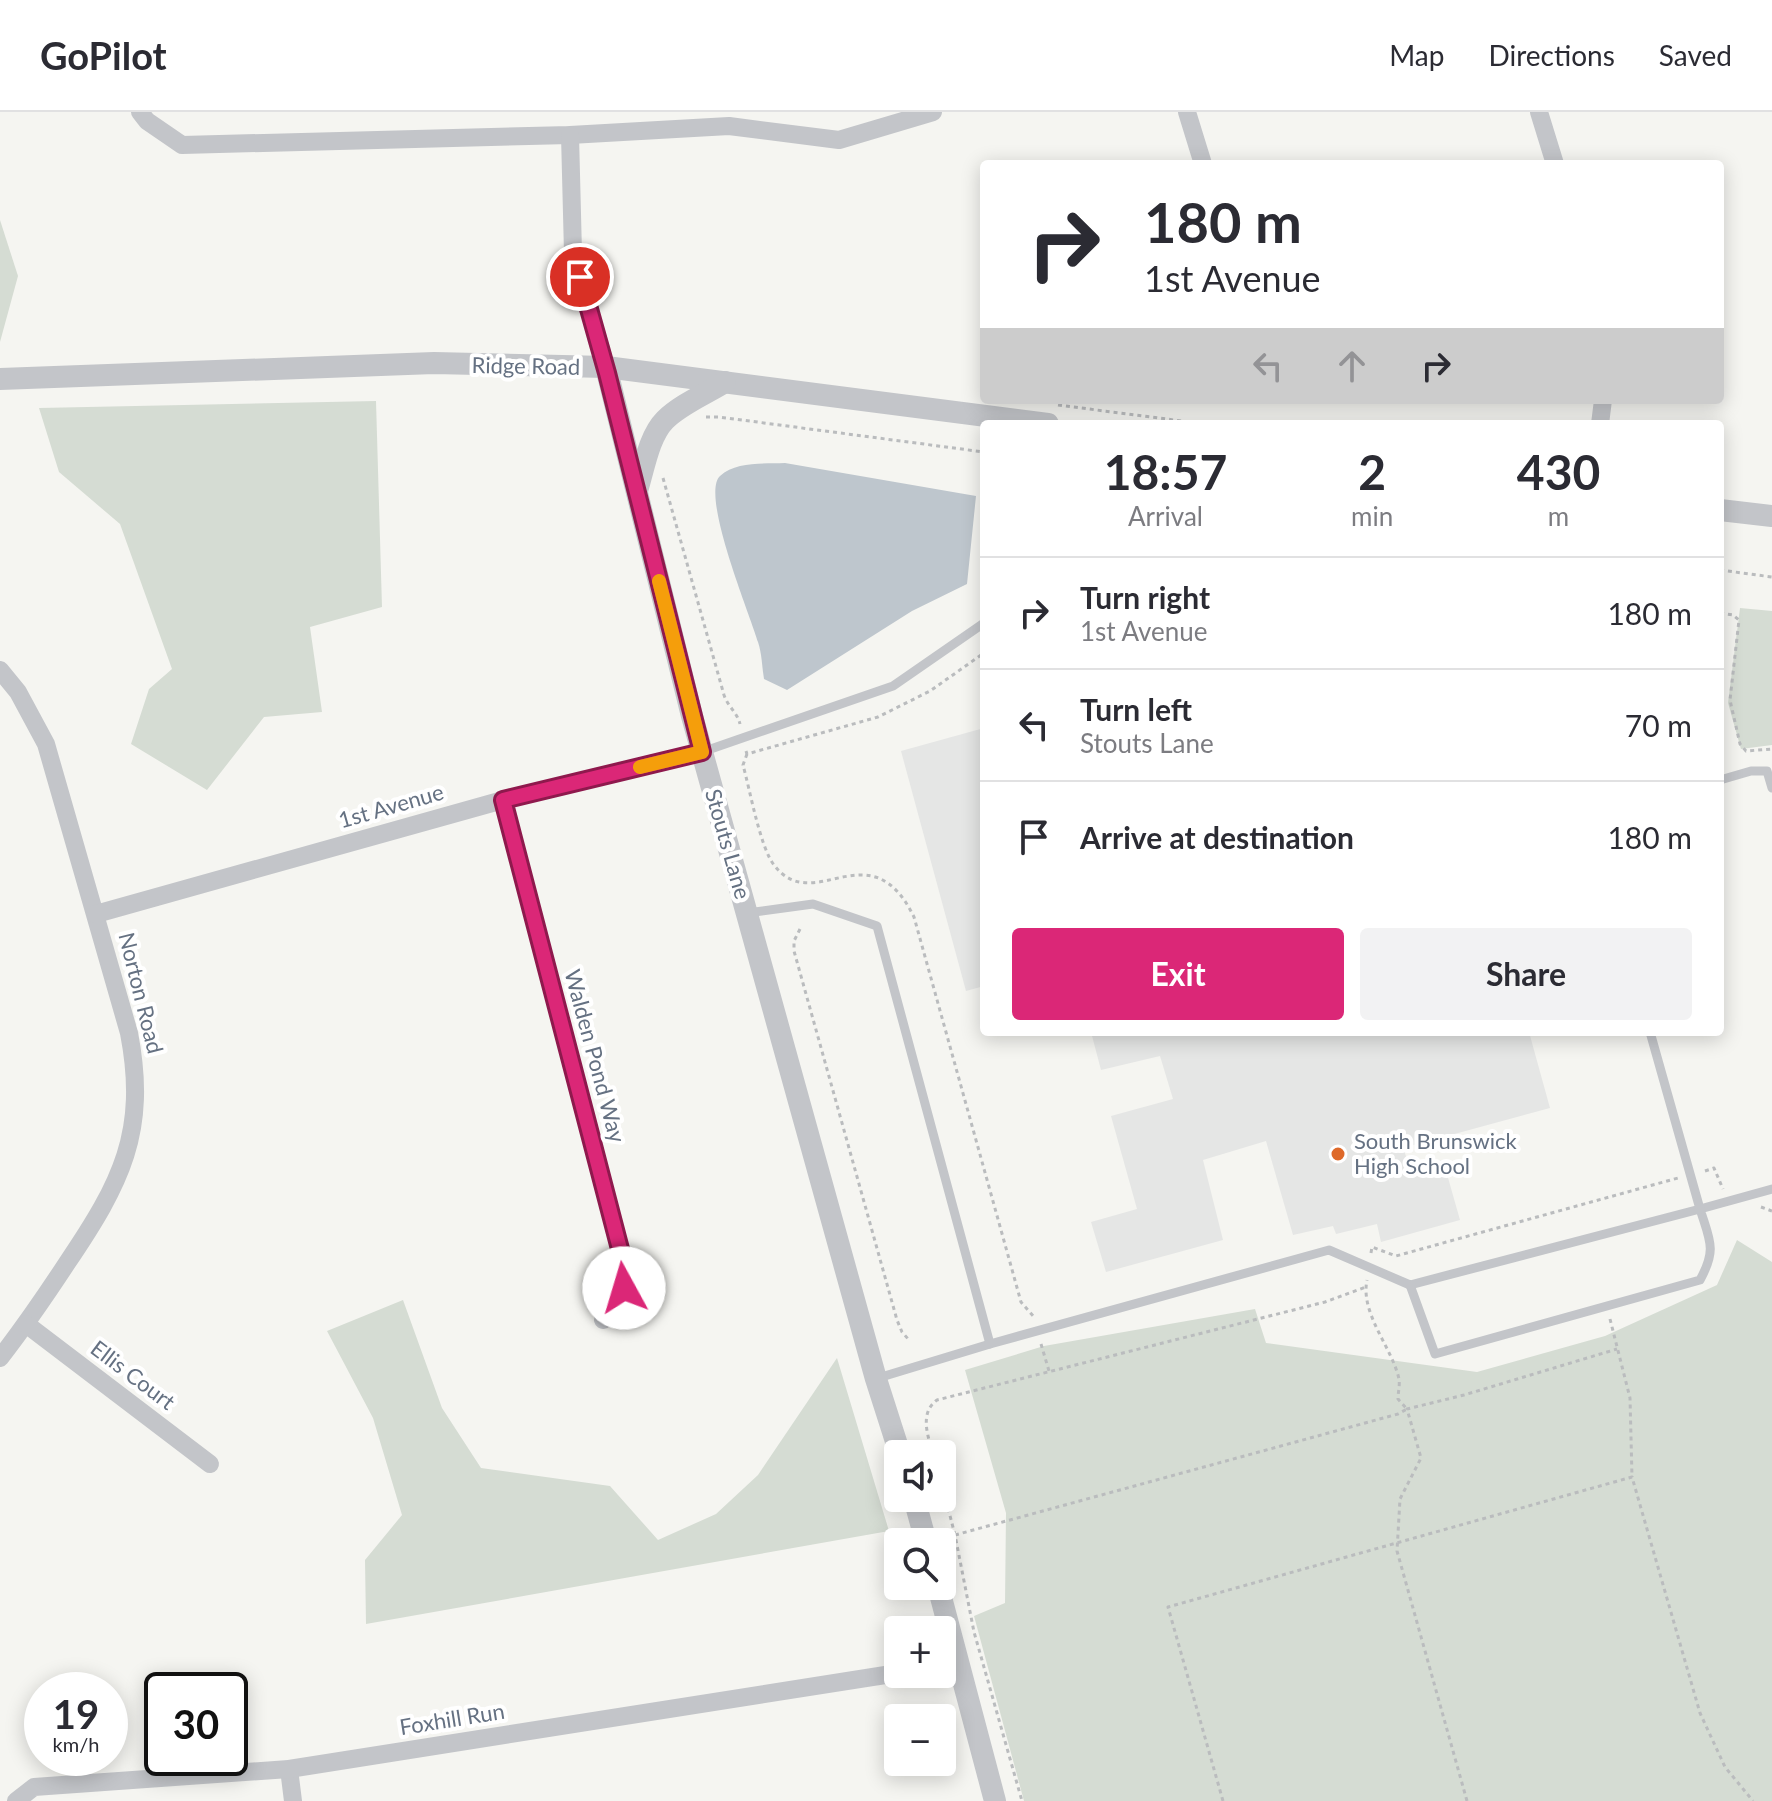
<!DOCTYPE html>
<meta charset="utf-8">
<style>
body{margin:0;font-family:Lato,sans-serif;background:#f2f2f3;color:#2b2b33;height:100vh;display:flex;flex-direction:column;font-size:30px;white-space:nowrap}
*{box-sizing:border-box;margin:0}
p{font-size:26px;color:#7c7c81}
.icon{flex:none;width:44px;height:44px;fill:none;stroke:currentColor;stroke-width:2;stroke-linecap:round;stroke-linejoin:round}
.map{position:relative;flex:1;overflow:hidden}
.drawer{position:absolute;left:980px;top:308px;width:744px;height:616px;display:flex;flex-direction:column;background:#fff;border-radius:8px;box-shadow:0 4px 20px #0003}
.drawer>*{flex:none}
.hud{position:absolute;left:980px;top:48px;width:744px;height:244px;border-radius:8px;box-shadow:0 4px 20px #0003;background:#fff;color:#2b2b33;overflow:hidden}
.buttons{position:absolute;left:884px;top:1328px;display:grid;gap:16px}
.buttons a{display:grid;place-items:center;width:72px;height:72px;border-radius:8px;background:#fff;box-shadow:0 4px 20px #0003;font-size:40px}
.speed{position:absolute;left:24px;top:1560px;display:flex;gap:16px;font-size:40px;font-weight:700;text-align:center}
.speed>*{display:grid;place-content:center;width:104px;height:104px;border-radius:50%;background:#fff;box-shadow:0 4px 20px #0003;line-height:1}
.speed small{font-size:20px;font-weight:400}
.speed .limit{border:4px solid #111;border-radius:12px;background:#fff;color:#111}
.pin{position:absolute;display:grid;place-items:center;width:68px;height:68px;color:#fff;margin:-34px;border:4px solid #fff;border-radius:50%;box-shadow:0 2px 8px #0007}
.me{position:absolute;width:88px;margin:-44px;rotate:354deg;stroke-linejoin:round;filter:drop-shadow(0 0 6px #0008)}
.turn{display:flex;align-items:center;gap:28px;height:168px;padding:0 32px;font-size:36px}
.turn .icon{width:104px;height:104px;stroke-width:2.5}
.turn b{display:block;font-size:56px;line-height:68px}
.lanes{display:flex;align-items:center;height:76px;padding:0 32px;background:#0003;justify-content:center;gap:40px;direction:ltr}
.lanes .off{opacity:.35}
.eta{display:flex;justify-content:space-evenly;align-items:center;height:136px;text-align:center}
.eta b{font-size:48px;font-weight:700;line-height:56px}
.cta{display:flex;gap:16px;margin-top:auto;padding:16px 32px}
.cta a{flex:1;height:92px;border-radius:8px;background:#db2777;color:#fff;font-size:32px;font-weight:700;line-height:92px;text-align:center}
.cta a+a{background:#f2f2f3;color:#2b2b33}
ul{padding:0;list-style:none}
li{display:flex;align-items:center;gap:24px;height:112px;padding:0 32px;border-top:2px solid #e1e1e2}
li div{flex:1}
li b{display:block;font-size:30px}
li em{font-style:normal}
header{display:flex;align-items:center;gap:48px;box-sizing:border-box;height:112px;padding:0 40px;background:#fff;border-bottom:2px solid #e1e1e2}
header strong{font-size:38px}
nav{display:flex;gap:44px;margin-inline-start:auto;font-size:28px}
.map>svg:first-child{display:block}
.built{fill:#e5e6e5}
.green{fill:#d5dcd3}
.water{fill:#bec6cd}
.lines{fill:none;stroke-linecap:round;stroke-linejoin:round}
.path{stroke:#babcbe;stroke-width:3;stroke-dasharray:4 4;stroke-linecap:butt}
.service{stroke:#c3c5c9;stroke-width:9}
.minor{stroke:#c3c5c9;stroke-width:18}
.tertiary{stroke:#c3c5c9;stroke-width:22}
.route-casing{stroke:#8e194d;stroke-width:20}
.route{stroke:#db2777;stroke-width:14}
.slow{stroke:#f59e0b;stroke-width:14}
.poi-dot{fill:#de6929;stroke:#fff;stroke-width:3}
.labels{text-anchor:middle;stroke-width:8;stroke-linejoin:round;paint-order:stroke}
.street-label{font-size:22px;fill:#657182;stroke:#fff}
.poi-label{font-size:22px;fill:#657182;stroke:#fff;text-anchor:start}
</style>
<header>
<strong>GoPilot</strong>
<nav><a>Map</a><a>Directions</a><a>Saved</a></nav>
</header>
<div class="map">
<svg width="1772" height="1689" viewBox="0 0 1772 1689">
<rect width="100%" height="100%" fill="#f5f5f1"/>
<!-- built -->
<g class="built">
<polygon points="984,616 984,874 966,879 901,639"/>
<polygon points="1091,920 1529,920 1550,996 1403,1036 1410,1055 1443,1048 1460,1108 1381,1130 1377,1112 1336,1122 1333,1114 1293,1123 1266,1029 1203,1048 1223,1128 1106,1160 1091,1110 1137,1097 1111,1004 1173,987 1160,944 1101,958"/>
</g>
<!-- green -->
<g class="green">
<polygon points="0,108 18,164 0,230"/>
<polygon points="376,289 382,495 310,515 322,600 264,605 207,678 131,632 149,577 172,557 120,412 59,360 39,296"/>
<polygon points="1740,496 1772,499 1772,633 1741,637 1728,591"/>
<polygon points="1737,1128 1772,1150 1772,1689 1024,1689 974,1504 1005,1491 1006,1401 965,1258 1044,1234 1255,1197 1266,1231 1477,1260 1605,1224 1717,1173"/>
<polygon points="403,1188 442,1296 481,1356 610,1374 658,1428 716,1402 758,1363 837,1246 889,1419 366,1512 365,1448 402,1403 373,1306 327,1219"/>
</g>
<!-- water -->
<path class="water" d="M785,351l191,33 -9,88 -55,27 -125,79 -23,-11c-2,-12 -2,-25 -6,-37 -8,-28 -58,-147 -38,-166 16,-15 44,-12 65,-13z"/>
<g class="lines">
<!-- path -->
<g class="path">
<polyline points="1058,293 1205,312"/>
<polyline points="706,305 719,305 984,340"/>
<path d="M663,366l61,217c4,12 13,17 16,29"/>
<polyline points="1720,458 1772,465"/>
<polyline points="1720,501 1733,503 1739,508 1730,588 1740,632 1746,639 1772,637"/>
<polyline points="746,639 747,642 878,605 930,579 984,541"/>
<path d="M747,642l-4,11c7,25 17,82 31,100 40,53 96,-38 140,52l107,385 13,15"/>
<polyline points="800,817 794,829 794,839 897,1208 902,1220 909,1228"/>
<polyline points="1705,1059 1714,1056 1723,1077"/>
<polyline points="1761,1095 1772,1099"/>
<polyline points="1371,1141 1372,1135 1396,1144 1678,1066"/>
<polyline points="1610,1207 1630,1286 1632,1365"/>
<polyline points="1041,1232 1049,1259"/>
<path d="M933,1342c-5,-18 -14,-41 4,-54l388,-98 41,-15"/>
<polyline points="942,1373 955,1423 974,1520 1022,1689"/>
<path d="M955,1423l443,-121 9,-5 -9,-10c0,-7 2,-13 1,-20 -7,-32 -39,-65 -32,-99"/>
<polyline points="1223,1689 1168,1495 1632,1365 1700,1601 1725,1655 1753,1689"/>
<polyline points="1467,1689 1397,1439 1400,1387 1421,1346 1407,1297 1464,1283 1617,1237"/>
</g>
<!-- service -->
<g class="service">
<polyline points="702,640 893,574 984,511"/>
<polyline points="1720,668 1751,659 1767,659 1772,676"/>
<polyline points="747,801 813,792 877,814 990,1232"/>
<path d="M1410,1173l25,69 265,-74c17,-31 10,-39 0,-71l72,-20"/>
<polyline points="878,1266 990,1232 1329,1138 1410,1173 1700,1097 1650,920"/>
</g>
<!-- minor -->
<g class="minor">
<polyline points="140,0 147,9 182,33 570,23 729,14 839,28 933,0"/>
<polyline points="1187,0 1203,52"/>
<polyline points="1539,0 1555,52"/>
<polyline points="570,23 573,141 606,255"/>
<polyline points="1600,312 1603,288"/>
<path d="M0,558l18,22 28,52 83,289c19,99 -8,150 -62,230 -21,32 -43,64 -67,95"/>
<polyline points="503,688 626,1160 624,1176 603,1208"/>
<polyline points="96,802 503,688 702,640"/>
<polyline points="26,1212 210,1352"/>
<polyline points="942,1554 959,1552"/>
<polyline points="289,1657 293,1689"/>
<polyline points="16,1689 34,1675 289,1657 898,1561"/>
</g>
<!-- tertiary -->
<g class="tertiary">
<polyline points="606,255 692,604 876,1267 900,1342"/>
<polyline points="0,267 434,251 606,255 1048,312"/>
<path d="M637,379c7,-23 12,-55 28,-71 16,-16 41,-26 60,-38"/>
<polyline points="1720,398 1772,404"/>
<polyline points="914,1386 926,1430"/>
<polyline points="938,1474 995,1689"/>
</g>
</g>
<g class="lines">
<!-- route casing -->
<g class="route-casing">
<polyline id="route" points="580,165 607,261 702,640 503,688 626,1160 624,1176"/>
</g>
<!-- route -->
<use href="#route" class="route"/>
<!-- slow -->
<polyline class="slow" points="640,655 702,640 659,469"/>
</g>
<!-- markers -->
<circle class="poi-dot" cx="1338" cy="1042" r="8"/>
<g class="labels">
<!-- street labels -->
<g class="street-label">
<text transform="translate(526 254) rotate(1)" y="8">Ridge Road</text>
<text transform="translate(391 694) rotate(-16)" y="8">1st Avenue</text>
<text transform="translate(728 732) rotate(74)" y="8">Stouts Lane</text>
<text transform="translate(141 881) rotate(76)" y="8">Norton Road</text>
<text transform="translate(595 944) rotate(75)" y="8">Walden Pond Way</text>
<text transform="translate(133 1263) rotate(37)" y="8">Ellis Court</text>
<text transform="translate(452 1607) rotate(-9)" y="8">Foxhill Run</text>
</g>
<!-- poi labels -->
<g class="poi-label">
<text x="1354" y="1037">South Brunswick<tspan x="1354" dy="25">High School</tspan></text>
</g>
</g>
</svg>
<div class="buttons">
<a><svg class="icon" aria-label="sound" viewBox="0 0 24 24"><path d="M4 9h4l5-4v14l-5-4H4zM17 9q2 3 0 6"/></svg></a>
<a><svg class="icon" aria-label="search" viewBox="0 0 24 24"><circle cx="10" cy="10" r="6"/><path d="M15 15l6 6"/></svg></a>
<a>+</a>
<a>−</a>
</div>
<div class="speed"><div>19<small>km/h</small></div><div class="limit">30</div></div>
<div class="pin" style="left:580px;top:165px;background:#d93025"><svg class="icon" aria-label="arrive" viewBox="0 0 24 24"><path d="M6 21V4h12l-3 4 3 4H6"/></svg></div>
<svg class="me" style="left:624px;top:1176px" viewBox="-20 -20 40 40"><circle r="19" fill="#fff"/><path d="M0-13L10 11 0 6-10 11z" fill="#db2777"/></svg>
<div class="hud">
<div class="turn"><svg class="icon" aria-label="right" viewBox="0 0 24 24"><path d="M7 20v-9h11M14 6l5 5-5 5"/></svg><div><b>180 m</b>1st Avenue</div></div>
<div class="lanes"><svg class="icon off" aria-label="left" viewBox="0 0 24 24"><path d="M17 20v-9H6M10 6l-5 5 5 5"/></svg><svg class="icon off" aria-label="ahead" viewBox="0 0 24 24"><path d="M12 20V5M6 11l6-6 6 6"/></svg><svg class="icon" aria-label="right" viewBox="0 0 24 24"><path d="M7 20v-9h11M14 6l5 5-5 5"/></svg></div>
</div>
<section class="drawer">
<div class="eta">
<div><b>18:57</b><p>Arrival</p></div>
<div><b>2</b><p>min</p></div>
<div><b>430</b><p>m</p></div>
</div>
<ul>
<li><svg class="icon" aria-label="right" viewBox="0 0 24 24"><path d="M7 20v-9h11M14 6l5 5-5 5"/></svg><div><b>Turn right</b><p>1st Avenue</p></div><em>180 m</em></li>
<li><svg class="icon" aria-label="left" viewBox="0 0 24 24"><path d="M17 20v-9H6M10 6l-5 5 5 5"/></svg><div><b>Turn left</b><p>Stouts Lane</p></div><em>70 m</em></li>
<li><svg class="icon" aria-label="arrive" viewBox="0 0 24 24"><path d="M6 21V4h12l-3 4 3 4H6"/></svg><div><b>Arrive at destination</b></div><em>180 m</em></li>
</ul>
<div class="cta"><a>Exit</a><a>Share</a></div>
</section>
</div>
